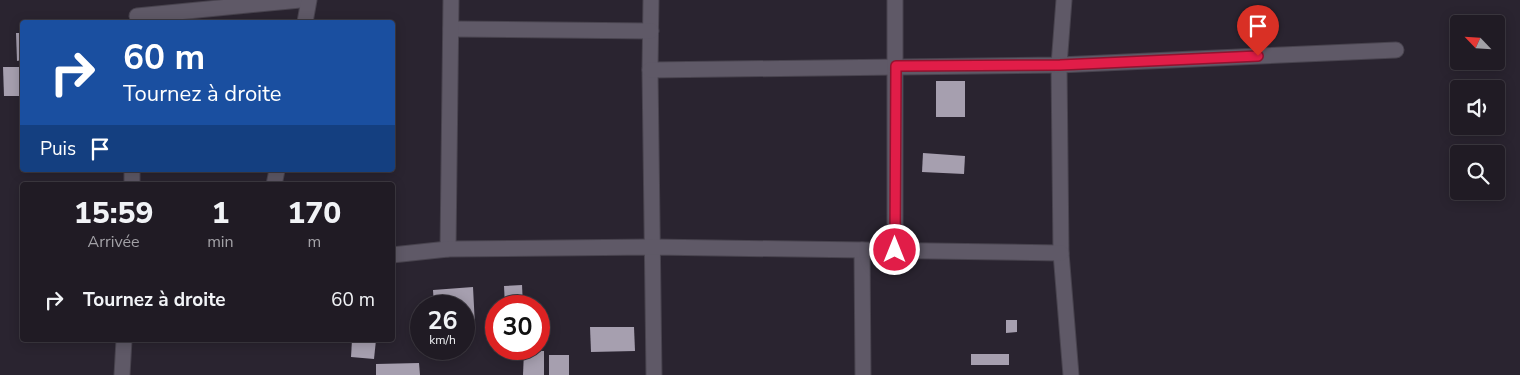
<!DOCTYPE html>
<html lang="fr">
<meta charset="utf-8">
<style>
body{margin:0;font-family:"Nunito Sans",sans-serif;background:#2d2831;color:#f1f3f6;height:100vh;display:flex;flex-direction:column;font-size:19px;white-space:nowrap}
*{box-sizing:border-box;margin:0}
p{font-size:16px;color:#a2a1a6}
.icon{flex:none;width:28px;height:28px;fill:none;stroke:currentColor;stroke-width:2;stroke-linecap:round;stroke-linejoin:round}
.map{position:relative;flex:1;overflow:hidden}
.panel{position:absolute;left:20px;top:182px;width:375px;height:160px;display:flex;flex-direction:column;background:#201b24;border-radius:5px;box-shadow:0 2px 12px #0003,0 0 0 1px #3d3941}
.panel>*{flex:none}
.guide{position:absolute;left:20px;top:20px;width:375px;height:152px;border-radius:5px;box-shadow:0 2px 12px #0003,0 0 0 1px #3d3941;background:#1a4fa0;color:#fff;overflow:hidden}
.needle{width:32px;rotate:295deg}
.controls{position:absolute;left:1450px;top:15px;display:grid;gap:10px}
.controls a{display:grid;place-items:center;width:55px;height:55px;border-radius:5px;background:#201b24;box-shadow:0 2px 12px #0003,0 0 0 1px #3d3941;font-size:25px}
.speed{position:absolute;left:410px;top:295px;display:flex;gap:10px;font-size:25px;font-weight:700;text-align:center}
.speed>*{display:grid;place-content:center;width:65px;height:65px;border-radius:50%;background:#201b24;box-shadow:0 2px 12px #0003,0 0 0 1px #3d3941;line-height:1}
.speed small{font-size:12px;font-weight:400}
.speed .limit{border:8px solid #d22;background:#fff;color:#111}
.pin{position:absolute;display:grid;place-items:center;width:42px;height:42px;color:#fff;margin:-51px -21px;border-radius:50% 50% 50% 0;rotate:-45deg;box-shadow:0 0 5px #0007}
.pin .icon{rotate:45deg}
.me{position:absolute;width:55px;margin:-28px;rotate:0deg;stroke-linejoin:round;filter:drop-shadow(0 0 4px #0008)}
.turn{display:flex;align-items:center;gap:18px;height:105px;padding:0 20px;font-size:22px}
.turn .icon{width:65px;height:65px;stroke-width:2.5}
.turn b{display:block;font-size:35px;line-height:42px}
.then{display:flex;align-items:center;height:48px;padding:0 20px;background:#0003;gap:10px;font-size:19px}
.eta{display:flex;justify-content:space-evenly;align-items:center;height:85px;text-align:center}
.eta b{font-size:30px;font-weight:800;line-height:35px}
ul{padding:0;list-style:none}
li{display:flex;align-items:center;gap:15px;height:65px;padding:0 20px}
li div{flex:1}
li b{display:block;font-size:19px}
li em{font-style:normal}
.map>svg:first-child{display:block}
.building{fill:#a69faf}
.lines{fill:none;stroke-linecap:round;stroke-linejoin:round}
.street-casing{stroke:#48434e;stroke-width:17}
.street{stroke:#5f5967;stroke-width:15}
.route-casing{stroke:#92132f;stroke-width:12}
.route{stroke:#e11d48;stroke-width:9}
</style>
<div class="map">
<svg width="1520" height="375" viewBox="0 0 1520 375">
<rect width="100%" height="100%" fill="#2a2430"/>
<!-- building -->
<g class="building">
<polygon points="16,33 22,33 22,60 17,61"/>
<polygon points="3,67 20,67 21,96 4,96"/>
<rect x="936" y="81" width="29" height="36"/>
<polygon points="923,153 965,156 964,174 922,172"/>
<polygon points="522,285 523,306 505,306 504,286"/>
<polygon points="473,287 475,326 464,327 464,306 434,306 433,290"/>
<polygon points="1006,320 1017,320 1017,332 1006,333"/>
<polygon points="590,327 634,327 635,351 591,352"/>
<polygon points="352,340 376,340 374,359 351,357"/>
<polygon points="524,351 544,351 544,375 523,375"/>
<rect x="971" y="354" width="38" height="11"/>
<rect x="549" y="355" width="20" height="20"/>
<polygon points="419,363 420,375 376,375 376,364"/>
</g>
<g class="lines">
<!-- street casing -->
<g class="street-casing">
<g id="street">
<polyline points="651,0 650,70 654,375"/>
<polyline points="1064,0 1059,65 1061,253 1071,375"/>
<polyline points="137,16 300,0"/>
<polyline points="305,22 309,0"/>
<polyline points="451,29 651,31"/>
<polyline points="650,70 1059,65 1396,50"/>
<polyline points="132,185 132,170"/>
<polyline points="274,185 277,170"/>
<polyline points="448,249 451,0"/>
<polyline points="862,250 863,375"/>
<polyline points="895,250 895,0"/>
<polyline points="392,255 448,249 652,247 1061,253"/>
<polyline points="122,375 124,340"/>
</g>
</g>
<!-- street -->
<use href="#street" class="street"/>
</g>
<g class="lines">
<!-- route casing -->
<g class="route-casing">
<polyline id="route" points="895,250 896,66 1060,65 1258,56"/>
</g>
<!-- route -->
<use href="#route" class="route"/>
</g>
</svg>
<div class="controls">
<a><svg class="needle" viewBox="-14 -14 28 28"><path d="M0-13l5 13h-10z" fill="#e53935"/><path d="M0 13l5-13h-10z" fill="#a2a1a6"/></svg></a>
<a><svg class="icon" aria-label="sound" viewBox="0 0 24 24"><path d="M4 9h4l5-4v14l-5-4H4zM17 9q2 3 0 6"/></svg></a>
<a><svg class="icon" aria-label="search" viewBox="0 0 24 24"><circle cx="10" cy="10" r="6"/><path d="M15 15l6 6"/></svg></a>
</div>
<div class="speed"><div>26<small>km/h</small></div><div class="limit">30</div></div>
<div class="pin" style="left:1258px;top:56px;background:#d93025"><svg class="icon" aria-label="arrive" viewBox="0 0 24 24"><path d="M6 21V4h12l-3 4 3 4H6"/></svg></div>
<svg class="me" style="left:895px;top:250px" viewBox="-20 -20 40 40"><circle r="17" fill="#e11d48" stroke="#fff" stroke-width="3"/><path d="M0-11L8 9 0 5-8 9z" fill="#fff"/></svg>
<div class="guide">
<div class="turn"><svg class="icon" aria-label="right" viewBox="0 0 24 24"><path d="M7 20v-9h11M14 6l5 5-5 5"/></svg><div><b>60 m</b>Tournez à droite</div></div>
<div class="then">Puis<svg class="icon" aria-label="arrive" viewBox="0 0 24 24"><path d="M6 21V4h12l-3 4 3 4H6"/></svg></div>
</div>
<section class="panel">
<div class="eta">
<div><b>15:59</b><p>Arrivée</p></div>
<div><b>1</b><p>min</p></div>
<div><b>170</b><p>m</p></div>
</div>
<ul>
<li><svg class="icon" aria-label="right" viewBox="0 0 24 24"><path d="M7 20v-9h11M14 6l5 5-5 5"/></svg><div><b>Tournez à droite</b></div><em>60 m</em></li>
</ul>
</section>
</div>
